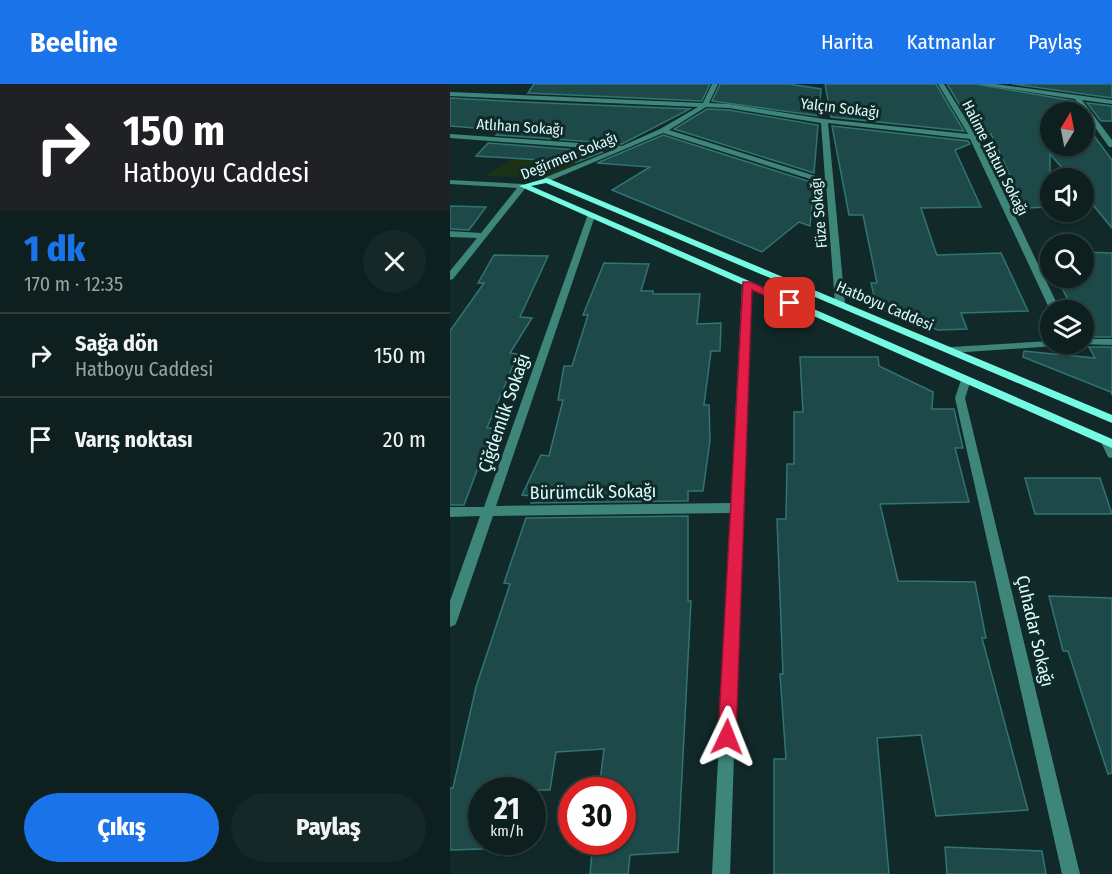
<!DOCTYPE html>
<html lang="tr">
<meta charset="utf-8">
<style>
body{margin:0;font-family:"Fira Sans Condensed",sans-serif;background:#162727;color:#f1f3f6;height:100vh;display:flex;flex-direction:column;font-size:22px;white-space:nowrap}
*{box-sizing:border-box;margin:0}
p{font-size:20px;color:#9aa2a4}
.icon{flex:none;width:33px;height:33px;fill:none;stroke:currentColor;stroke-width:2;stroke-linecap:round;stroke-linejoin:round}
.map{position:relative;flex:1;overflow:hidden}
.sheet{display:flex;flex-direction:column;background:#0d1f1e;width:450px}
.sheet>*{flex:none}
.banner{background:#202124;color:#fff;overflow:hidden}
.needle{width:39px;rotate:10deg}
.controls{position:absolute;left:590px;top:18px;display:grid;gap:12px}
.controls a{display:grid;place-items:center;width:54px;height:54px;border-radius:50%;background:#0d1f1e;box-shadow:0 2px 4px #0004,0 0 0 2px #2d3d3c;font-size:30px}
.speed{position:absolute;left:18px;top:693px;display:flex;gap:12px;font-size:30px;font-weight:700;text-align:center}
.speed>*{display:grid;place-content:center;width:78px;height:78px;border-radius:50%;background:#0d1f1e;box-shadow:0 2px 4px #0004,0 0 0 2px #2d3d3c;line-height:1}
.speed small{font-size:15px;font-weight:400}
.speed .limit{border:9px solid #d22;background:#fff;color:#111}
.pin{position:absolute;display:grid;place-items:center;width:51px;height:51px;color:#fff;margin:-26px;border-radius:12px;box-shadow:0 3px 9px #0006}
.me{position:absolute;width:66px;margin:-33px;rotate:2deg;stroke-linejoin:round;filter:drop-shadow(0 0 4px #0008)}
.turn{display:flex;align-items:center;gap:21px;height:126px;padding:0 24px;font-size:27px}
.turn .icon{width:78px;height:78px;stroke-width:2.5}
.turn b{display:block;font-size:42px;line-height:51px}
.round{display:grid;place-items:center;flex:none;width:63px;height:63px;border-radius:32px;background:#162727}
.head{display:flex;align-items:center;justify-content:space-between;height:102px;padding:0 24px}
h1{font-size:36px;font-weight:800;line-height:45px;color:#1a73e8}
.button{display:flex;gap:12px;margin-top:auto;padding:12px 24px}
.button a{flex:1;height:69px;border-radius:36px;background:#1a73e8;color:#fff;font-size:24px;font-weight:800;line-height:69px;text-align:center}
.button a+a{background:#162727;color:#f1f3f6}
ul{padding:0;list-style:none}
li{display:flex;align-items:center;gap:18px;height:84px;padding:0 24px;border-top:2px solid #2d3d3c}
li div{flex:1}
li b{display:block;font-size:22px}
li em{font-style:normal}
header{display:flex;align-items:center;gap:36px;box-sizing:border-box;height:84px;padding:0 30px;background:#1a73e8;color:#fff}
header strong{font-size:28px}
nav{display:flex;gap:33px;margin-inline-start:auto;font-size:21px}
main{display:flex;flex:1;min-height:0}
.map>svg:first-child{display:block}
.green{fill:#1c3214}
.building{fill:#1e4949;stroke:#317474;stroke-width:1.5}
.lines{fill:none;stroke-linecap:round;stroke-linejoin:round}
.street{fill:#3e867a;fill-rule:evenodd}
.secondary{fill:#75fae3;fill-rule:evenodd}
.route{fill:#e11d48;stroke:#92132f;stroke-width:1.5}
.labels{text-anchor:middle;stroke-width:6;stroke-linejoin:round;paint-order:stroke}
.far-street-label{font-size:15px;fill:#dafefb;stroke:#112928}
.street-label{font-size:18px;fill:#dafefb;stroke:#112928}
</style>
<header>
<strong>Beeline</strong>
<nav><a>Harita</a><a>Katmanlar</a><a>Paylaş</a></nav>
</header>
<main>
<section class="sheet">
<div class="banner">
<div class="turn"><svg class="icon" aria-label="right" viewBox="0 0 24 24"><path d="M7 20v-9h11M14 6l5 5-5 5"/></svg><div><b>150 m</b>Hatboyu Caddesi</div></div>
</div>
<div class="head"><div><h1>1 dk</h1><p>170 m · 12:35</p></div><a class="round"><svg class="icon" aria-label="close" viewBox="0 0 24 24"><path d="M6 6l12 12M18 6L6 18"/></svg></a></div>
<ul>
<li><svg class="icon" aria-label="right" viewBox="0 0 24 24"><path d="M7 20v-9h11M14 6l5 5-5 5"/></svg><div><b>Sağa dön</b><p>Hatboyu Caddesi</p></div><em>150 m</em></li>
<li><svg class="icon" aria-label="arrive" viewBox="0 0 24 24"><path d="M6 21V4h12l-3 4 3 4H6"/></svg><div><b>Varış noktası</b></div><em>20 m</em></li>
</ul>
<div class="button"><a>Çıkış</a><a>Paylaş</a></div>
</section>
<div class="map">
<svg width="662" height="790" viewBox="0 0 662 790">
<rect width="100%" height="100%" fill="#112928"/>
<!-- green -->
<polygon class="green" points="65,74 129,79 97,94 34,92"/>
<!-- building -->
<g class="building">
<polygon points="84,0 260,0 252,17 78,9"/>
<polygon points="270,0 339,0 371,5 369,32 262,17"/>
<polygon points="375,0 486,0 514,47 381,33"/>
<polygon points="497,0 526,0 624,17 632,28 600,28 600,62 633,62 633,30 638,37 633,37 662,76 662,144 633,109 633,94 621,94 600,70 600,123 575,124 541,50 530,55"/>
<polygon points="562,0 662,0 662,14"/>
<polygon points="0,14 72,18 240,25 172,60 46,51 51,46 0,42"/>
<polygon points="637,19 662,22 662,37 651,37"/>
<polygon points="257,25 279,26 368,41 364,89 224,45"/>
<polygon points="382,42 518,57 520,60 505,66 531,123 471,124 485,166 487,171 551,169 578,227 511,229 517,245 488,246 427,224 421,199 427,199 413,131 399,131"/>
<polygon points="213,51 364,99 360,142 349,138 312,168 162,106 200,83 147,79"/>
<polygon points="38,59 153,68 127,78 26,72"/>
<polygon points="0,122 36,123 19,146 0,145"/>
<polygon points="633,168 662,169 662,253 635,253 633,226 623,226 607,194 633,194"/>
<polygon points="44,171 98,172 70,233 82,234 60,269 68,270 37,344 43,344 14,421 0,421 0,247 34,199 28,199"/>
<polygon points="154,179 199,180 191,207 203,207 203,210 250,210 247,240 271,239 270,267 261,267 254,321 259,321 260,356 253,407 238,407 238,417 81,419 83,412 72,411 91,371 99,372 113,316 108,316 114,282 122,282 138,231 133,231"/>
<polygon points="639,263 662,263 662,311 661,308 573,273 574,267 645,274"/>
<polygon points="350,273 428,273 429,282 483,308 482,325 504,325 513,364 505,364 519,418 430,420 448,497 525,498 536,554 532,554 578,726 486,732 471,651 427,654 439,790 324,790 324,675 336,675 330,590 333,590 327,435 336,435 337,380 344,380 344,328 353,328"/>
<polygon points="575,394 650,394 662,430 585,430"/>
<polygon points="238,432 238,517 241,517 228,768 180,771 178,790 140,790 143,758 172,758 172,706 149,706 154,665 106,668 100,706 32,706 32,765 0,766 0,704 3,704 26,603 60,500 54,499 76,434"/>
<polygon points="599,512 662,514 662,689 658,690 618,567 613,567"/>
<polygon points="495,763 592,767 596,790 497,790"/>
</g>
<g class="lines">
<!-- street -->
<g class="street">
<path d="M262,0h6l-9,19 20,1 95,15 144,15 -30,-50h6l33,53 83,173h-10l-80,-171 -142,-16 17,181 -5,3 -5,-3 -9,-120 -163,-51 -116,49h-3v-4l69,-28 -163,-12v-4l172,12 38,-17 38,-22 -248,-11v-4l253,11zM256,23l23,1 92,15 4,56 -156,-49z"/>
<polygon points="528,0 545,0 662,16 662,20 632,16 662,56 662,63 659,63 625,15"/>
<polygon points="0,96 73,100 77,102 3,195 0,196 0,187 27,154 0,153 0,147 31,149 67,104 0,100"/>
<polygon points="138,130 145,132 46,422 281,419 292,200 297,197 300,198 280,790 262,790 281,429 43,432 7,537 5,541 0,543 0,517 30,432 0,433 0,423 34,423"/>
<polygon points="633,255 662,255 662,261 629,260 633,260"/>
<polygon points="600,257 600,260 606,260 605,262 501,269 496,266 501,263"/>
<polygon points="516,292 521,296 515,314 630,790 612,790 505,314 511,296"/>
<polygon points="657,354 662,357 662,374 658,373 651,358"/>
</g>
<!-- secondary -->
<polygon class="secondary" points="97,94 662,331 662,339 96,99 81,102 662,355 662,364 69,102"/>
</g>
<!-- route -->
<polygon class="route" points="293,198 301,198 345,219 336,221 302,206 286,653 283,659 277,662 271,659 268,653"/>
<g class="labels">
<!-- far-street labels -->
<g class="far-street-label">
<text transform="translate(390 24) rotate(7)" y="5">Yalçın Sokağı</text>
<text transform="translate(70 43) rotate(4)" y="5">Atlıhan Sokağı</text>
<text transform="translate(119 72) rotate(-22)" y="5">Değirmen Sokağı</text>
<text transform="translate(545 74) rotate(63)" y="5">Halime Hatun Sokağı</text>
<text transform="translate(369 129) rotate(-95)" y="5">Füze Sokağı</text>
<text transform="translate(435 222) rotate(23)" y="5">Hatboyu Caddesi</text>
</g>
<!-- street labels -->
<g class="street-label">
<text transform="translate(54 329) rotate(-71)" y="6">Çiğdemlik Sokağı</text>
<text transform="translate(143 408) rotate(-1)" y="6">Bürümcük Sokağı</text>
<text transform="translate(585 547) rotate(77)" y="6">Çuhadar Sokağı</text>
</g>
</g>
</svg>
<div class="controls">
<a><svg class="needle" viewBox="-14 -14 28 28"><path d="M0-13l5 13h-10z" fill="#e53935"/><path d="M0 13l5-13h-10z" fill="#9aa2a4"/></svg></a>
<a><svg class="icon" aria-label="sound" viewBox="0 0 24 24"><path d="M4 9h4l5-4v14l-5-4H4zM17 9q2 3 0 6"/></svg></a>
<a><svg class="icon" aria-label="search" viewBox="0 0 24 24"><circle cx="10" cy="10" r="6"/><path d="M15 15l6 6"/></svg></a>
<a><svg class="icon" aria-label="layers" viewBox="0 0 24 24"><path d="M12 4l9 5-9 5-9-5zM3 14l9 5 9-5"/></svg></a>
</div>
<div class="speed"><div>21<small>km/h</small></div><div class="limit">30</div></div>
<div class="pin" style="left:340px;top:219px;background:#d93025"><svg class="icon" aria-label="arrive" viewBox="0 0 24 24"><path d="M6 21V4h12l-3 4 3 4H6"/></svg></div>
<svg class="me" style="left:277px;top:653px" viewBox="-20 -20 40 40"><path d="M0-17L14 15 0 8-14 15z" fill="#e11d48" stroke="#fff" stroke-width="4"/></svg>
</div>
</main>
